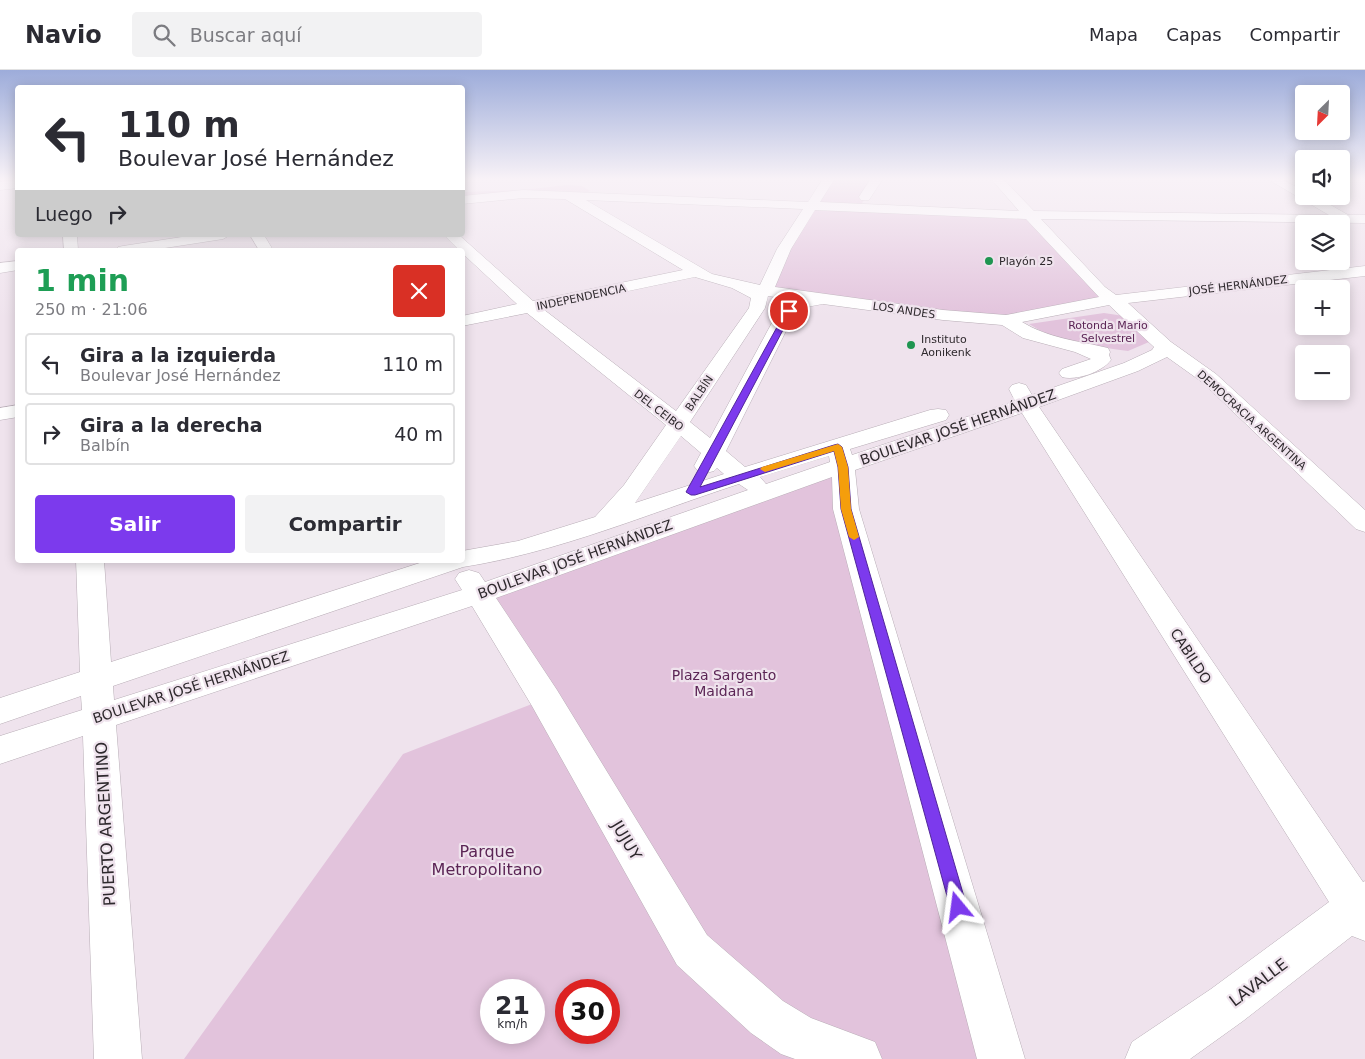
<!DOCTYPE html>
<html lang="es">
<meta charset="utf-8">
<style>
body{margin:0;font-family:"DejaVu Sans",sans-serif;background:#f2f2f3;color:#2b2b33;height:100vh;display:flex;flex-direction:column;font-size:19px;white-space:nowrap}
*{box-sizing:border-box;margin:0}
p{font-size:16px;color:#7c7c81}
.icon{flex:none;width:28px;height:28px;fill:none;stroke:currentColor;stroke-width:2;stroke-linecap:round;stroke-linejoin:round}
.map{position:relative;flex:1;overflow:hidden}
.sheet{position:absolute;left:15px;top:178px;width:450px;height:315px;display:flex;flex-direction:column;background:#fff;border-radius:5px;box-shadow:0 2px 12px #0003}
.sheet>*{flex:none}
.top-card{position:absolute;left:15px;top:15px;width:450px;height:152px;border-radius:5px;box-shadow:0 2px 12px #0003;background:#fff;color:#2b2b33;overflow:hidden}
.needle{width:32px;rotate:204deg}
.tools{position:absolute;left:1295px;top:15px;display:grid;gap:10px}
.tools a{display:grid;place-items:center;width:55px;height:55px;border-radius:5px;background:#fff;box-shadow:0 2px 12px #0003;font-size:25px}
.speed{position:absolute;left:480px;top:909px;display:flex;gap:10px;font-size:25px;font-weight:700;text-align:center}
.speed>*{display:grid;place-content:center;width:65px;height:65px;border-radius:50%;background:#fff;box-shadow:0 2px 12px #0003;line-height:1}
.speed small{font-size:12px;font-weight:400}
.speed .limit{border:8px solid #d22;background:#fff;color:#111}
.pin{position:absolute;display:grid;place-items:center;width:42px;height:42px;color:#fff;margin:-21px;border:2px solid #fff;border-radius:50%;box-shadow:0 1px 5px #0007}
.me{position:absolute;width:55px;margin:-28px;rotate:344deg;stroke-linejoin:round;filter:drop-shadow(0 0 4px #0008)}
.turn{display:flex;align-items:center;gap:18px;height:105px;padding:0 20px;font-size:22px}
.turn .icon{width:65px;height:65px;stroke-width:2.5}
.turn b{display:block;font-size:35px;line-height:42px}
.then{display:flex;align-items:center;height:48px;padding:0 20px;background:#0003;gap:10px;font-size:19px}
.round{display:grid;place-items:center;flex:none;width:52px;height:52px;border-radius:5px;background:#f2f2f3}
.headline{display:flex;align-items:center;justify-content:space-between;height:85px;padding:0 20px}
h1{font-size:30px;font-weight:700;line-height:38px;color:#1e9e55}
.action{display:flex;gap:10px;margin-top:auto;padding:10px 20px}
.action a{flex:1;height:58px;border-radius:5px;background:#7c3aed;color:#fff;font-size:20px;font-weight:700;line-height:58px;text-align:center}
.action a+a{background:#f2f2f3;color:#2b2b33}
ul{padding:0;list-style:none}
li{display:flex;align-items:center;gap:15px;height:62px;margin:0 10px 8px;padding:0 10px;border:2px solid #e1e1e2;border-radius:5px}
li div{flex:1}
li b{display:block;font-size:19px}
li em{font-style:normal}
header{display:flex;align-items:center;gap:30px;box-sizing:border-box;height:70px;padding:0 25px;background:#fff;border-bottom:1px solid #e1e1e2}
header strong{font-size:24px}
nav{display:flex;gap:28px;margin-inline-start:auto;font-size:18px}
.search{width:350px;height:45px;background:#f2f2f3;display:flex;align-items:center;gap:12px;box-sizing:border-box;padding:0 18px;border-radius:5px;color:#7c7c81;font-size:19px}
.map>svg:first-child{display:block}
.green{fill:#e2c3dc;fill-rule:evenodd}
.lines{fill:none;stroke-linecap:round;stroke-linejoin:round}
.minor-casing{stroke:#b8adb6;stroke-width:1}
.minor{fill:#fff;fill-rule:evenodd}
.route{fill:#7c3aed;stroke:#51269a}
.slow{fill:#f59e0b}
.poi-dot{fill:#1f9551;stroke:#efe3ed;stroke-width:2}
.labels{text-anchor:middle;stroke-width:4.5;stroke-linejoin:round;paint-order:stroke}
.far-poi-label{font-size:11px;fill:#2e292d;stroke:#efe3ed;text-anchor:start}
.far-street-label{font-size:11px;fill:#2e292d;stroke:#efe3ed}
.far-park-label{font-size:11px;fill:#5b2555;stroke:#efe3ed}
.street-label{font-size:14px;fill:#2e292d;stroke:#efe3ed}
.park-label{font-size:14px;fill:#5b2555;stroke:#efe3ed}
.near-street-label{font-size:16px;fill:#2e292d;stroke:#efe3ed}
.near-park-label{font-size:16px;fill:#5b2555;stroke:#efe3ed}
</style>
<header>
<strong>Navio</strong>
<div class="search"><svg class="icon" aria-label="search" viewBox="0 0 24 24"><circle cx="10" cy="10" r="6"/><path d="M15 15l6 6"/></svg>Buscar aquí</div>
<nav><a>Mapa</a><a>Capas</a><a>Compartir</a></nav>
</header>
<div class="map">
<svg width="1365" height="989" viewBox="0 0 1365 989">
<rect width="100%" height="100%" fill="#efe3ed"/>
<!-- green -->
<g class="green">
<polygon points="828,110 876,110 859,138 1030,145 1112,230 1006,250 765,221 811,136"/>
<polygon points="567,115 582,116 590,121 584,124 463,128 463,122 523,120"/>
<polygon points="1104,243 1124,246 1149,272 1128,281 1113,279 1083,274 1046,264 1029,254"/>
<path d="M843,397l158,592h-817l219,-305 142,-55 -66,-105zM491,920h43v42h-43zM566,920h43v42h-43z"/>
</g>
<g class="lines">
<!-- minor casing -->
<g class="minor-casing">
<g id="minor">
<polygon points="18,110 18,118 0,120 0,112"/>
<path d="M822,110h12l-14,22 199,9 -27,-31h12l30,31 295,4 -60,-35h14l21,11v5h11l33,19h17v8l-324,-4 64,68 11,8 249,-29v10l-237,27 43,39 45,32 149,136v22l-9,-3 -154,-147 -35,-25 -29,14 -99,36 324,475 2,-1v60l-13,-5 -109,85 -53,38h-65l7,-17 79,-53 118,-87 -307,-489 -167,57 4,39 166,550h-48l-144,-550 -1,-32 -336,121 61,92 150,245 76,66 28,17 64,24 7,17h-87l-14,-5 -30,-21 -74,-68 -145,-259 -60,-100 -356,119 26,334h-48l-11,-323 -83,28v-28l82,-26 -1,-14 -81,28v-26l80,-26 -4,-112h28l7,102 318,-102h33v-9l56,-10 77,-24 29,-32 42,-60 -139,-112 -65,13v-10l55,-12 -55,-51v-3h-3l-15,-15h15l74,66 150,-31 -118,-71 -42,-1 -61,6v-8l61,-6 285,12zM586,130l217,9 -26,40 -17,36 -48,-11zM815,140l211,9 73,78 -93,18 -63,-5 -168,-23 16,-38zM695,207l37,11 19,10 -2,10 -73,103 -133,-102zM768,226l27,4 -9,6 -11,11 -65,121 -20,-16 75,-114zM823,234l120,16 59,5 21,13 52,14 16,7 -29,10 -3,4 3,4c14,4 40,-5 49,-17l-2,-5 1,-3 -2,-4c-30,-7 -60,-10 -86,-26l87,-17 45,42 -2,3 -28,13 -92,32 -6,-10 -7,-2 -7,2 -3,4 6,12 -163,54 -2,-6 96,-29 3,-5 -3,-5 -8,-1 -8,1 -185,57 -19,-16 66,-132 15,-12zM681,366l20,17 -7,13 4,5 8,2 8,-2 3,-3 7,6 -89,29zM829,386l1,6 -64,22 -6,-7zM739,414l9,6 -263,92 -6,-9 -10,-3 -10,3 -4,6 7,11 -348,110 -1,-14 350,-119c96,-15 184,-53 276,-83z"/>
<polygon points="870,110 882,110 869,130 861,130 859,127"/>
<polygon points="63,165 77,165 78,180 64,180"/>
<polygon points="195,165 230,165 223,169 152,180 116,180 118,177 123,176"/>
<polygon points="250,165 264,165 273,180 259,180"/>
<polygon points="18,191 18,200 0,203 0,193"/>
<polygon points="18,335 18,347 0,350 0,338"/>
</g>
</g>
<!-- minor -->
<use href="#minor" class="minor"/>
</g>
<!-- sky -->
<linearGradient id="sky" x2="0" y2="1"><stop stop-color="#9dacda"/><stop offset="0.44" stop-color="#f8f2f7"/><stop offset="1" stop-color="#f8f2f7" stop-opacity="0"/></linearGradient>
<rect width="1365" height="248" fill="url(#sky)"/>
<!-- route -->
<polygon class="route" points="787,239 793,241 700,417 834,375 838,374 842,377 848,397 851,439 967,837 964,843 958,845 952,843 950,837 841,439 838,397 834,381 695,425 691,425 686,422"/>
<!-- slow -->
<polygon class="slow" points="838,374 842,377 848,397 851,439 859,467 854,470 849,467 841,439 838,397 834,381 765,402 760,399 762,397"/>
<!-- markers -->
<g class="poi-dot">
<circle cx="989" cy="191" r="5"/>
<circle cx="911" cy="275" r="5"/>
</g>
<g class="labels">
<!-- far-poi labels -->
<g class="far-poi-label">
<text x="999" y="195">Playón 25</text>
<text x="921" y="273">Instituto<tspan x="921" dy="13">Aonikenk</tspan></text>
</g>
<!-- far-street labels -->
<g class="far-street-label">
<text transform="translate(1238 215) rotate(-7)" y="4">JOSÉ HERNÁNDEZ</text>
<text transform="translate(581 227) rotate(-12)" y="4">INDEPENDENCIA</text>
<text transform="translate(904 240) rotate(8)" y="4">LOS ANDES</text>
<text transform="translate(699 323) rotate(-56)" y="4">BALBÍN</text>
<text transform="translate(659 340) rotate(38)" y="4">DEL CEIBO</text>
<text transform="translate(1252 350) rotate(42)" y="4">DEMOCRACIA ARGENTINA</text>
</g>
<!-- far-park labels -->
<g class="far-park-label">
<text x="1108" y="259">Rotonda Mario<tspan x="1108" dy="13">Selvestrel</tspan></text>
</g>
<!-- street labels -->
<g class="street-label">
<text transform="translate(958 357) rotate(-19)" y="5">BOULEVAR JOSÉ HERNÁNDEZ</text>
<text transform="translate(575 489) rotate(-20)" y="5">BOULEVAR JOSÉ HERNÁNDEZ</text>
<text transform="translate(1191 586) rotate(57)" y="5">CABILDO</text>
<text transform="translate(191 617) rotate(-18)" y="5">BOULEVAR JOSÉ HERNÁNDEZ</text>
</g>
<!-- park labels -->
<g class="park-label">
<text x="724" y="610">Plaza Sargento<tspan x="724" dy="16">Maidana</tspan></text>
</g>
<!-- near-street labels -->
<g class="near-street-label">
<text transform="translate(105 754) rotate(-93)" y="6">PUERTO ARGENTINO</text>
<text transform="translate(627 770) rotate(59)" y="6">JUJUY</text>
<text transform="translate(1258 912) rotate(-37)" y="6">LAVALLE</text>
</g>
<!-- near-park labels -->
<g class="near-park-label">
<text x="487" y="787">Parque<tspan x="487" dy="18">Metropolitano</tspan></text>
</g>
</g>
</svg>
<div class="tools">
<a><svg class="needle" viewBox="-14 -14 28 28"><path d="M0-13l5 13h-10z" fill="#e53935"/><path d="M0 13l5-13h-10z" fill="#7c7c81"/></svg></a>
<a><svg class="icon" aria-label="sound" viewBox="0 0 24 24"><path d="M4 9h4l5-4v14l-5-4H4zM17 9q2 3 0 6"/></svg></a>
<a><svg class="icon" aria-label="layers" viewBox="0 0 24 24"><path d="M12 4l9 5-9 5-9-5zM3 14l9 5 9-5"/></svg></a>
<a>+</a>
<a>−</a>
</div>
<div class="speed"><div>21<small>km/h</small></div><div class="limit">30</div></div>
<div class="pin" style="left:789px;top:241px;background:#d93025"><svg class="icon" aria-label="arrive" viewBox="0 0 24 24"><path d="M6 21V4h12l-3 4 3 4H6"/></svg></div>
<svg class="me" style="left:958px;top:837px" viewBox="-20 -20 40 40"><path d="M0-17L14 15 0 8-14 15z" fill="#7c3aed" stroke="#fff" stroke-width="4"/></svg>
<div class="top-card">
<div class="turn"><svg class="icon" aria-label="left" viewBox="0 0 24 24"><path d="M17 20v-9H6M10 6l-5 5 5 5"/></svg><div><b>110 m</b>Boulevar José Hernández</div></div>
<div class="then">Luego<svg class="icon" aria-label="right" viewBox="0 0 24 24"><path d="M7 20v-9h11M14 6l5 5-5 5"/></svg></div>
</div>
<section class="sheet">
<div class="headline"><div><h1>1 min</h1><p>250 m · 21:06</p></div><a class="round" style="background:#d93025;color:#fff"><svg class="icon" aria-label="close" viewBox="0 0 24 24"><path d="M6 6l12 12M18 6L6 18"/></svg></a></div>
<ul>
<li><svg class="icon" aria-label="left" viewBox="0 0 24 24"><path d="M17 20v-9H6M10 6l-5 5 5 5"/></svg><div><b>Gira a la izquierda</b><p>Boulevar José Hernández</p></div><em>110 m</em></li>
<li><svg class="icon" aria-label="right" viewBox="0 0 24 24"><path d="M7 20v-9h11M14 6l5 5-5 5"/></svg><div><b>Gira a la derecha</b><p>Balbín</p></div><em>40 m</em></li>
</ul>
<div class="action"><a>Salir</a><a>Compartir</a></div>
</section>
</div>
